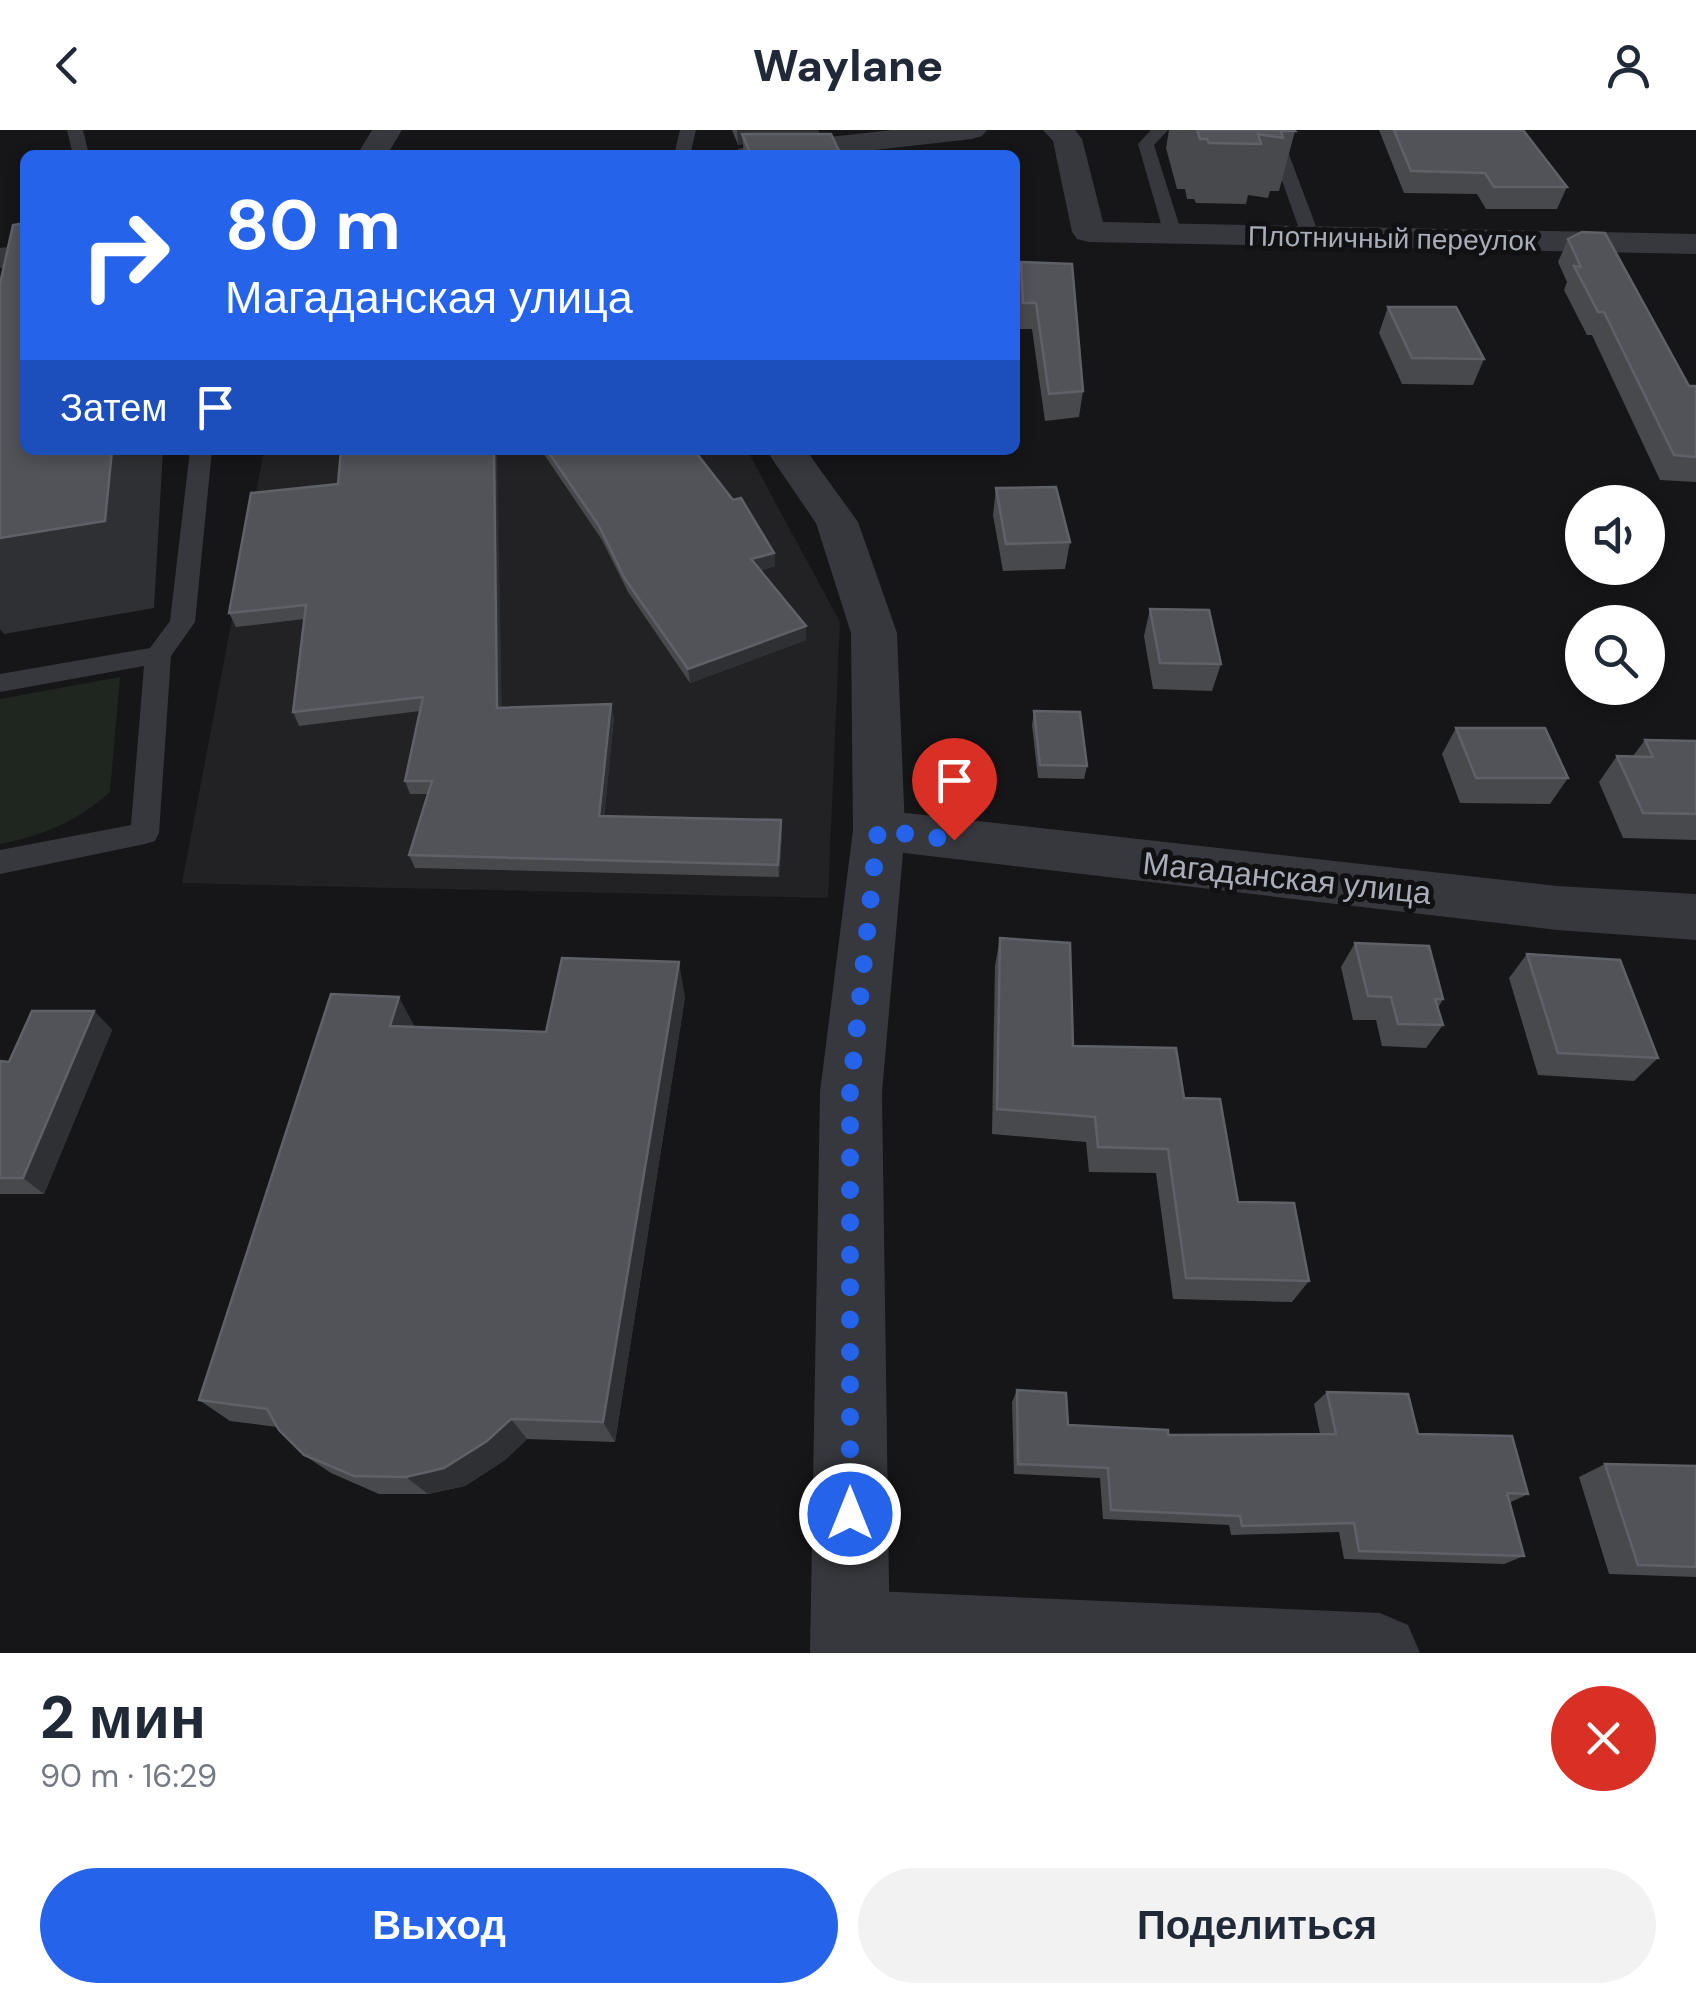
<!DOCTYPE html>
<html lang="ru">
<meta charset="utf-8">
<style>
body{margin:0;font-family:"DM Sans",sans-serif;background:#f2f2f3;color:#1f2937;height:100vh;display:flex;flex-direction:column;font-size:38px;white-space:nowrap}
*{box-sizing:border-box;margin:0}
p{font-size:32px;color:#747a83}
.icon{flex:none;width:55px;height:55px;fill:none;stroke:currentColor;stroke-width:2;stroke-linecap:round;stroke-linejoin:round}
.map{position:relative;height:1523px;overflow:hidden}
.drawer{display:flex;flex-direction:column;background:#fff;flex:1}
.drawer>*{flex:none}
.hud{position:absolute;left:20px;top:20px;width:1000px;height:305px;border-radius:15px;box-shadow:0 5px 15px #0003;background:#2563eb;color:#fff;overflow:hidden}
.controls{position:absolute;left:1565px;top:355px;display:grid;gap:20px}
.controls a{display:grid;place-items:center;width:100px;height:100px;border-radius:50%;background:#fff;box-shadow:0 5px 15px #0003;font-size:50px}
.pin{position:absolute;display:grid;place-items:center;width:85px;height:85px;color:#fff;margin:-102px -42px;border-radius:50% 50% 50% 0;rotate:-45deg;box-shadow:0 0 10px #0007}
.pin .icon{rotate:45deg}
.me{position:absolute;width:110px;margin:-55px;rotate:0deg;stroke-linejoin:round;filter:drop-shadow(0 0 8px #0008)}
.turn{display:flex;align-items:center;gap:35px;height:210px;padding:0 40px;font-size:45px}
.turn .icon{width:130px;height:130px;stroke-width:2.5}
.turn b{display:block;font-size:70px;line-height:85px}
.then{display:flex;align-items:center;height:95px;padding:0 40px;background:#0003;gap:20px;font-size:38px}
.round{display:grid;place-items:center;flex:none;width:105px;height:105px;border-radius:52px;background:#f2f2f3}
.overview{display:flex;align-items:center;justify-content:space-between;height:170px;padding:0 40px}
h1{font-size:60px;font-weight:800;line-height:75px}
.action{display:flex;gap:20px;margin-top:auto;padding:20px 40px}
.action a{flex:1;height:115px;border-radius:60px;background:#2563eb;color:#fff;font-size:40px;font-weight:800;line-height:115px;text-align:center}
.action a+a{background:#f2f2f3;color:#1f2937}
header{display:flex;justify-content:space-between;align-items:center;height:130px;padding:0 40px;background:#fff;font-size:45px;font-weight:800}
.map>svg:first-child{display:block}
.built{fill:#222225}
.green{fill:#1e261f}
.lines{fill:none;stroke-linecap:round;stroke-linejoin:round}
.service{fill:#37383d;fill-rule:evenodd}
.minor{fill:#37383d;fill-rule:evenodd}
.tertiary{fill:#37383d;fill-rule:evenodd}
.wall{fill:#47494d}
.shaded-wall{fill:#2f3033}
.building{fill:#525359;stroke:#5f6168;stroke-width:2.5}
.route{stroke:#2563eb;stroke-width:18;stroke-dasharray:0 32.4}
.labels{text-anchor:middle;stroke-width:10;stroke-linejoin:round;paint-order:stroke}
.far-street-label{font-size:28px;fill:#a8adb8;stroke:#111113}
.street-label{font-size:32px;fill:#a8adb8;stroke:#111113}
</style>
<header><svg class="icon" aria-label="back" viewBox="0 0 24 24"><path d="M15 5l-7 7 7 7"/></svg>Waylane<svg class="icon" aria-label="person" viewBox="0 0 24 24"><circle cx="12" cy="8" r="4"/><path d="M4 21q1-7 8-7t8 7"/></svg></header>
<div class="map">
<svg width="1696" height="1523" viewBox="0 0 1696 1523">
<rect width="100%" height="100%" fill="#161618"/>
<!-- built -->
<polygon class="built" points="264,320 747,320 840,492 828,768 182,753"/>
<!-- green -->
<path class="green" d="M120,547l-10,115c-34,30 -66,43 -110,52v-145z"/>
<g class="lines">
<!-- service -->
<g class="service">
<polygon points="67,0 83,0 89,25 73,25"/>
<polygon points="680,0 696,0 690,25 674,25"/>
<polygon points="1151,0 1168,0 1154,15 1182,104 1173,109 1164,104 1138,14"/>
<polygon points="1274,0 1290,0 1285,14 1320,107 1317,111 1311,112 1302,107 1269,14"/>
<polygon points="190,320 212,320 195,492 171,526 159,703 155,711 145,714 0,744 0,720 131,695 144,536 0,562 0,544 150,518 170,491"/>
</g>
<!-- minor -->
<g class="minor">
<polygon points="892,0 987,0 982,6 972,9 830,25 734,25 738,19 749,16"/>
<polygon points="1043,0 1075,0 1082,9 1103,92 1696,104 1696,124 1089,112 1077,109 1072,102 1053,11"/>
<polygon points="25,115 25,135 0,138 0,118"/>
<polygon points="879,680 1557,756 1696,764 1696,810 1557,800 879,720 860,714 853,700 860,686"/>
<polygon points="850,1460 1380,1483 1408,1495 1420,1523 820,1523 810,1500 822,1472"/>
</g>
<!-- tertiary -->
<g class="tertiary">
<polygon points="372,0 402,0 387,25 357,25"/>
<polygon points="766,320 806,320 858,392 897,503 905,700 882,962 890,1523 810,1523 820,962 853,700 851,503 816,393"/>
</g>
</g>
<!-- wall -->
<g class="wall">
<polygon points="732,0 819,0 819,4 841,25 744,25 743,14 738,15"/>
<polygon points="1169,0 1294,0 1295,1 1279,61 1270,61 1268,68 1248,65 1246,74 1196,73 1194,69 1187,69 1185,59 1177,59 1166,18"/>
<polygon points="1379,0 1523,0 1567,57 1557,79 1486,79 1477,64 1404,63"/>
<polygon points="1568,109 1689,256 1696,256 1696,352 1660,350 1592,205 1587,205 1564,160 1567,152 1558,132"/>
<polygon points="1021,132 1083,261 1079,287 1045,291 1032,199 1020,199 1018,158"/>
<polygon points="1388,177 1484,229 1473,255 1402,254 1379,203"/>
<polygon points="541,320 694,320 774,423 775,436 761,440 806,496 806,510 690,553 628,462 602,410"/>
<polygon points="996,358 1070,412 1065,439 1003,441 993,385"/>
<polygon points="251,363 501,578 614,587 604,686 782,703 779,747 415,738 409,725 428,664 410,664 405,651 420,581 299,596 293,582 304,489 236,497 229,483"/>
<polygon points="1150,479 1221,534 1212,561 1153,559 1144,506"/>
<polygon points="1034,581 1087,636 1084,649 1038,648 1032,595"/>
<polygon points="1456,598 1568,648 1550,674 1460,673 1442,624"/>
<polygon points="1645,610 1696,611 1696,710 1623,708 1599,652 1617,626 1633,626"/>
<polygon points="1000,808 1073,916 1184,968 1238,1072 1309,1151 1292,1172 1173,1169 1156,1043 1089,1042 1086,1012 992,1004 995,836"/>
<polygon points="1355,813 1443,869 1438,878 1443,895 1426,918 1382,916 1376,890 1353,890 1341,837"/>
<polygon points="1527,824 1658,928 1634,951 1538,945 1509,848"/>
<polygon points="685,867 615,1312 527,1309 505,1330 465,1356 428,1364 379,1364 331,1343 304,1325 277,1297 230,1291 199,1270 415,897 546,902"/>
<polygon points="94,881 112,900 44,1064 0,1064 0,931 9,932"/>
<polygon points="1017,1260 1068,1295 1168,1305 1320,1304 1314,1274 1327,1262 1418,1304 1528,1364 1509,1373 1524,1426 1504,1434 1344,1429 1339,1402 1231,1405 1229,1395 1103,1389 1100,1348 1014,1344 1012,1272"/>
<polygon points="1605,1334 1696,1336 1696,1447 1609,1444 1579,1347"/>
</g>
<!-- shaded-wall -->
<g class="shaded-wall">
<polygon points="737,0 819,0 819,4 742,4 743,14 738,15"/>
<polygon points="112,320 163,320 154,478 4,504 0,499 0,408"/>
<polygon points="494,320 497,320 502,591 497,578"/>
<polygon points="774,423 775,436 752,442 751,429"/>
<polygon points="806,496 806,510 690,553 688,539"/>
<polygon points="611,574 614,587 603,699 599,686"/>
<polygon points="781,690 782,703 779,747 778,735"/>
<polygon points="679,832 685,867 615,1312 603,1292"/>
<polygon points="399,867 417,901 390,896"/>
<polygon points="94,881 112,900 44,1064 23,1048"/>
<polygon points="511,1289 527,1309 505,1330 465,1356 428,1364 406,1347"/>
</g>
<!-- building -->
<g class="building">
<polygon points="1197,0 1294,0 1295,1 1281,1 1283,8 1258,4 1261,14 1209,13 1207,9 1200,9"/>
<polygon points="1394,0 1523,0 1567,57 1494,57 1485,43 1411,41"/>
<polygon points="742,4 831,4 841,25 751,25"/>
<polygon points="25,93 25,320 112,320 105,391 0,408 0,154 13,95"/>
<polygon points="1582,102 1605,103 1689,256 1696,256 1696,327 1674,325 1604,182 1598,182 1574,136 1581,137 1568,109"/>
<polygon points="1021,132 1072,134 1083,261 1049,264 1036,173 1023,173"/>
<polygon points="1388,177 1456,177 1484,229 1412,228"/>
<polygon points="341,320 494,320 497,578 611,574 599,686 781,690 778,735 409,725 432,651 405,651 423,567 293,582 306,475 229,483 251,363 338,354"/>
<polygon points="547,320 694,320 733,370 741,368 774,423 751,429 806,496 688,539 625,449 599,396"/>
<polygon points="1056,357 1070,412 1006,414 996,358"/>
<polygon points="1150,479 1209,480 1221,534 1160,533"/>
<polygon points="1034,581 1080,582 1087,636 1040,635"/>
<polygon points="1456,598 1545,598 1568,648 1476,648"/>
<polygon points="1645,610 1696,611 1696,684 1643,683 1617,626 1653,627"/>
<polygon points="1000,808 1070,813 1073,916 1176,918 1184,968 1220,969 1238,1072 1294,1073 1309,1151 1186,1148 1168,1019 1098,1017 1095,987 997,979"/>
<polygon points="1355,813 1429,816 1443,869 1435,869 1443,895 1398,894 1391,867 1368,866"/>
<polygon points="1527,824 1620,830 1658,928 1558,923"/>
<polygon points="562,828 679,832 603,1292 511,1289 487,1311 444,1338 406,1347 354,1346 304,1325 279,1300 267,1279 199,1270 331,864 399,867 390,896 546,902"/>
<polygon points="32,881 94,881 23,1048 0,1048 0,931 9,932"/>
<polygon points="1017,1260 1066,1263 1068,1295 1168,1300 1168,1305 1336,1304 1327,1262 1408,1264 1418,1304 1512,1306 1528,1364 1507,1363 1524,1426 1359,1421 1354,1393 1242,1396 1240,1386 1111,1380 1108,1338 1018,1334"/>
<polygon points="1605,1334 1696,1336 1696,1437 1638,1435"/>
</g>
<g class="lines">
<!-- route -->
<polyline class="route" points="850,1384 850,962 878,700 954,710"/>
</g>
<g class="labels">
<!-- far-street labels -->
<g class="far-street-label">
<text transform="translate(1392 108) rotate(1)" y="10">Плотничный переулок</text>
</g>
<!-- street labels -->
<g class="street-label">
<text transform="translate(1287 748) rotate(6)" y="11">Магаданская улица</text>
</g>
</g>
</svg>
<div class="controls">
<a><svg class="icon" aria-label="sound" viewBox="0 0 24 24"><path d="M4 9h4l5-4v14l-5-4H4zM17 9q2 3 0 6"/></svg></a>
<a><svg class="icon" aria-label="search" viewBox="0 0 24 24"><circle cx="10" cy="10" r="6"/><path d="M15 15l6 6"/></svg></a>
</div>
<div class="pin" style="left:954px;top:710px;background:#d93025"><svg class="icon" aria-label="arrive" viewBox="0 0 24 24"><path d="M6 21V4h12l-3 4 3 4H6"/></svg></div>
<svg class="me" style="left:850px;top:1384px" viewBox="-20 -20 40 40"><circle r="17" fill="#2563eb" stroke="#fff" stroke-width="3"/><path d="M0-11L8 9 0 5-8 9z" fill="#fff"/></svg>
<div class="hud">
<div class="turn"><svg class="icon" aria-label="right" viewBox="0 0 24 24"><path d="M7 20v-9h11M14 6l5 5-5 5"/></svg><div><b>80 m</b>Магаданская улица</div></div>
<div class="then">Затем<svg class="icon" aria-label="arrive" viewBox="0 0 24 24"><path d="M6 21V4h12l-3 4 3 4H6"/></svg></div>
</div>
</div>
<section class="drawer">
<div class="overview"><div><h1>2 мин</h1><p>90 m · 16:29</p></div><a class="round" style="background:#d93025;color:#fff"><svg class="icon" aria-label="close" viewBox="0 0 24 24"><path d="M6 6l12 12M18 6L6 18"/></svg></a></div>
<div class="action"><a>Выход</a><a>Поделиться</a></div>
</section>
